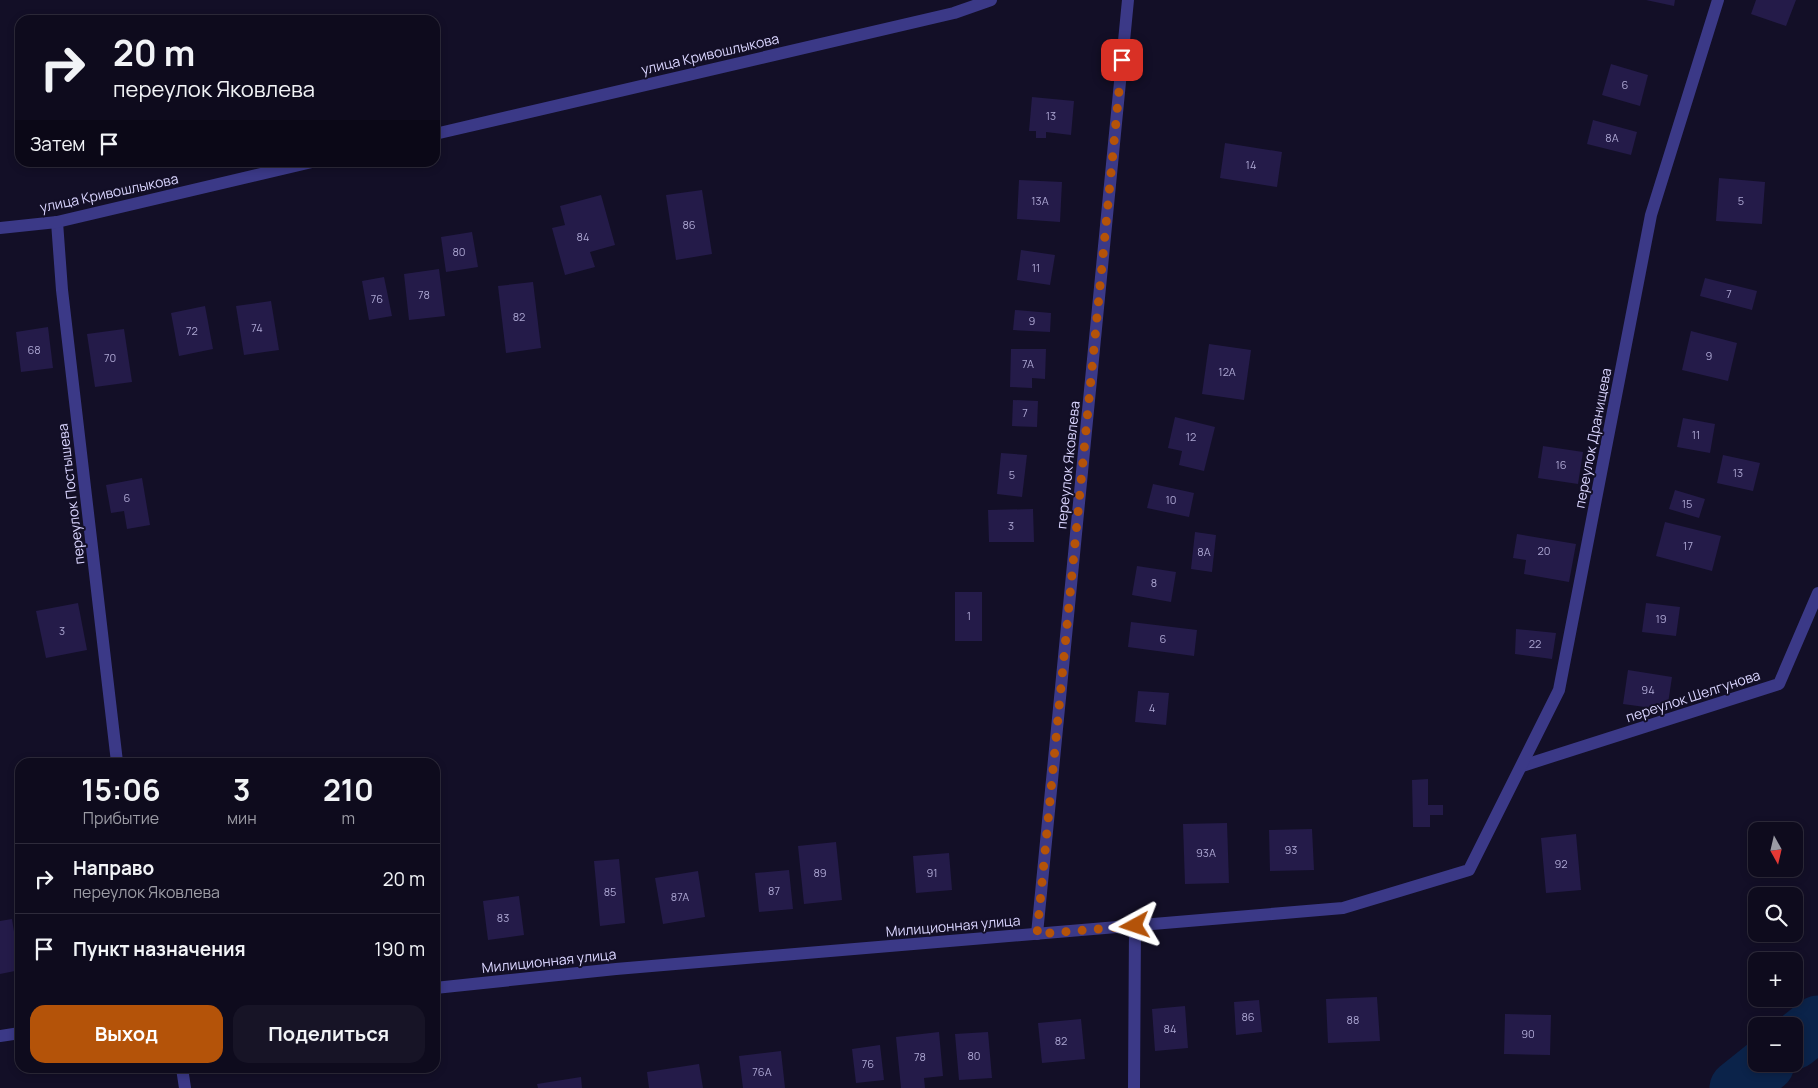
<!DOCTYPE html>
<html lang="ru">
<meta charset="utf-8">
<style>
body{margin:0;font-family:Manrope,sans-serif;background:#171426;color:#f1f3f6;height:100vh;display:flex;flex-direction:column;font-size:19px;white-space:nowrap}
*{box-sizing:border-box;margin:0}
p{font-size:16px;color:#9b9ba4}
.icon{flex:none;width:28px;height:28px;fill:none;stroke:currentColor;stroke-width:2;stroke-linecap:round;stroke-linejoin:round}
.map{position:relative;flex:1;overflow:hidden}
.sheet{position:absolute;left:15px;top:758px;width:425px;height:315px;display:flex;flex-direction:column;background:#0e0b1d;border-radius:15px;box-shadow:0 2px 8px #0003,0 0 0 1px #2e2b3b}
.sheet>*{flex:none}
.guide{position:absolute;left:15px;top:15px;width:425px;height:152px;border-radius:15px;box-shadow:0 2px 8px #0003,0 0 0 1px #2e2b3b;background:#0e0b1d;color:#f1f3f6;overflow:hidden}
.needle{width:32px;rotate:172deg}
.fabs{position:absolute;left:1748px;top:822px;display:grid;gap:10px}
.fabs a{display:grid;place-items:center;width:55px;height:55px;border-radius:10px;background:#0e0b1d;box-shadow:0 2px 8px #0003,0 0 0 1px #2e2b3b;font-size:25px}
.pin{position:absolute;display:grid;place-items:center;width:42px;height:42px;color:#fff;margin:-21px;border-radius:10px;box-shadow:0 2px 8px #0006}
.me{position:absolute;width:55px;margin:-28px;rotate:265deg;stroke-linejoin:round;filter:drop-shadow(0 0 4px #0008)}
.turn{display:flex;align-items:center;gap:18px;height:105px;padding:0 15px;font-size:22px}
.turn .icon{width:65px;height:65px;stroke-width:2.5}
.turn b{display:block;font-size:35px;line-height:42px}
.then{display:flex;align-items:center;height:48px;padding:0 15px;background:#0003;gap:10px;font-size:19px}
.eta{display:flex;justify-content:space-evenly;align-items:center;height:85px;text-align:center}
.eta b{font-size:30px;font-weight:700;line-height:35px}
.action{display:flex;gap:10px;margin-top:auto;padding:10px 15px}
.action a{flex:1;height:58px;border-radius:15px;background:#b45309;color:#fff;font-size:20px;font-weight:700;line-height:58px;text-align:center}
.action a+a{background:#171426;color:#f1f3f6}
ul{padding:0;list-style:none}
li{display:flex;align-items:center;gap:15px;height:70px;padding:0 15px;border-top:1px solid #2e2b3b}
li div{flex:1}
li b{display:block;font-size:19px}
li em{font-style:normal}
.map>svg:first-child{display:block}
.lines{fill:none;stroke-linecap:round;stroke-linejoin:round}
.river{stroke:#0b234a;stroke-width:55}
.building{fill:#241b49}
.street{stroke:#3b3987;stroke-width:12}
.route{stroke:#b45309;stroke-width:9;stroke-dasharray:0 16.2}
.labels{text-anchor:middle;stroke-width:4;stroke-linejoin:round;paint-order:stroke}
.number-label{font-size:11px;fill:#aca6d2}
.street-label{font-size:14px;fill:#dad5ff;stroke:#130f27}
</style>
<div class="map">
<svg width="1818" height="1088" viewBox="0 0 1818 1088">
<rect width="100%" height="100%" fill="#130f27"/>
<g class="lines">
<!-- river -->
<g class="river">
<polyline points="1794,1042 1818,1023"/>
<polyline points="1737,1088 1767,1064"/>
</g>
</g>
<!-- building -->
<g class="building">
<polygon points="1646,0 1675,0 1674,6"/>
<polygon points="1756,0 1796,0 1786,26 1751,14"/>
<polygon points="1611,64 1648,75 1640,106 1602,95"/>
<polygon points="1032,97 1074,101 1071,135 1046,132 1046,138 1036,138 1036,131 1029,131"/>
<polygon points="1593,120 1637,132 1631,155 1587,144"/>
<polygon points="1225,143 1282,152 1277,187 1220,178"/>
<polygon points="1719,178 1765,182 1762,224 1716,221"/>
<polygon points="1019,180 1062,182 1060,222 1017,219"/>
<polygon points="702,190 712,254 676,260 666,195"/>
<polygon points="601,195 615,245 590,252 595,267 565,275 552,228 565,225 560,206"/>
<polygon points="472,232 478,267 446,272 441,237"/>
<polygon points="1021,250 1055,255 1050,285 1017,280"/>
<polygon points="439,269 445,316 409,320 404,274"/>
<polygon points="384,277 392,316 369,320 362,281"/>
<polygon points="1705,278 1757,291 1752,310 1700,296"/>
<polygon points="533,282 541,348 506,353 498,286"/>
<polygon points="271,301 279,350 244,355 236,306"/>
<polygon points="205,306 213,349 179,356 171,313"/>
<polygon points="1015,310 1051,313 1050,332 1013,330"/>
<polygon points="48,327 53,368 21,372 16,332"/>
<polygon points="124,329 132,382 95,387 87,334"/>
<polygon points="1691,331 1737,343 1728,381 1682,370"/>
<polygon points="1209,344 1251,350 1244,400 1202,394"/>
<polygon points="1011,349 1046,349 1045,379 1032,378 1032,388 1010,387"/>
<polygon points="1013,400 1038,401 1037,427 1012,426"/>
<polygon points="1175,417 1215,427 1204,471 1179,465 1182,451 1168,448"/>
<polygon points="1683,418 1715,424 1710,453 1677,447"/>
<polygon points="1543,446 1583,452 1578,484 1538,478"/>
<polygon points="1001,453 1027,455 1022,497 997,494"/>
<polygon points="1723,455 1760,463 1753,491 1717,483"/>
<polygon points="142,478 150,525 127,529 124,511 111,513 106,485"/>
<polygon points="1153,484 1194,493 1189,517 1147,508"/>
<polygon points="1675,490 1705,499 1699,518 1669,509"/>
<polygon points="1033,509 1034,542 989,542 988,510"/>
<polygon points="1665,522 1721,536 1712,571 1656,556"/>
<polygon points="1195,532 1216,535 1212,572 1191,569"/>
<polygon points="1517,534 1576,544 1569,582 1524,574 1526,560 1513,558"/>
<polygon points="1137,566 1176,572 1171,602 1132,595"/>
<rect x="955" y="592" width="27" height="49"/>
<polygon points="78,603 87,650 46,658 36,611"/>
<polygon points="1646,603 1680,607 1676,636 1642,632"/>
<polygon points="1131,622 1197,630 1194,656 1128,647"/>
<polygon points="1516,629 1556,633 1552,659 1515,654"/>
<polygon points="1628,670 1672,677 1667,710 1623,704"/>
<polygon points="1138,691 1169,693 1166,725 1135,722"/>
<polygon points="1428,779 1428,805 1443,805 1443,815 1430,815 1430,827 1413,827 1412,780"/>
<polygon points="1227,823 1229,883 1185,884 1183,824"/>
<polygon points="1312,829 1314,870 1270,871 1269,830"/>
<polygon points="1576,834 1581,890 1546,893 1541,838"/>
<polygon points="836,842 842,900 804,904 798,846"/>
<polygon points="949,853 952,890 916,893 913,856"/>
<polygon points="619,859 625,923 600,926 594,861"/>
<polygon points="789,870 793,909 759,912 755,873"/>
<polygon points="698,871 705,917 663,924 655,878"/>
<polygon points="519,896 524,935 488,940 483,901"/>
<polygon points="12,919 20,970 0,974 0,921"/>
<polygon points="1377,997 1380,1041 1328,1043 1326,999"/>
<polygon points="1259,1000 1262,1032 1236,1035 1234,1002"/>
<polygon points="1185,1006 1188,1048 1155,1051 1152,1009"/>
<polygon points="1505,1014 1551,1015 1550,1055 1504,1054"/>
<polygon points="1081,1019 1085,1059 1042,1063 1038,1023"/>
<polygon points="939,1032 943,1076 924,1078 925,1088 901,1088 896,1037"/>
<polygon points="988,1032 992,1078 959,1080 955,1034"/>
<polygon points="880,1045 884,1080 856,1083 852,1049"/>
<polygon points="781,1051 785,1088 743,1088 739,1056"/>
<polygon points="699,1064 703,1088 649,1088 647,1072"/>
<polygon points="581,1077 582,1088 538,1088 537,1084"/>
</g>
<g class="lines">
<!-- street -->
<g class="street">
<polyline points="435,134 954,13 991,0"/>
<polyline points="57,222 62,290 117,762"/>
<polyline points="0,228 57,222 312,162"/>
<polyline points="1522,766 1779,684 1818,593"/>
<polyline points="1037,934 1128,0"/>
<polyline points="435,988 616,969 1343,908 1469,870 1559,690 1651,215 1718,0"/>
<polyline points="0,1036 20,1033"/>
<polyline points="182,1068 185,1088"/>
<polyline points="1134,1088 1135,926"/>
</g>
</g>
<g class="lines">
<!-- route -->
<polyline class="route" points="1122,60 1037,934 1135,926"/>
</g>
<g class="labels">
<!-- number labels -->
<g class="number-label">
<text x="1625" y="89">6</text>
<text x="1051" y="120">13</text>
<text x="1612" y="142">8А</text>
<text x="1251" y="169">14</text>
<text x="1040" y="205">13А</text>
<text x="1741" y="205">5</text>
<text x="689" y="229">86</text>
<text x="583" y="241">84</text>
<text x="459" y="256">80</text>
<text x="1036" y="272">11</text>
<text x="1729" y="298">7</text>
<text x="424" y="299">78</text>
<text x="377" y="303">76</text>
<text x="519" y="321">82</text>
<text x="1032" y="325">9</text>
<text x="257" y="332">74</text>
<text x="192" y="335">72</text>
<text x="34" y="354">68</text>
<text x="1709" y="360">9</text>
<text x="110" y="362">70</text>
<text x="1028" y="368">7А</text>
<text x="1227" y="376">12А</text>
<text x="1025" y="417">7</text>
<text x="1696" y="439">11</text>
<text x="1191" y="441">12</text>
<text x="1561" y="469">16</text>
<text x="1738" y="477">13</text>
<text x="1012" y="479">5</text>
<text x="127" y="502">6</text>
<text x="1171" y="504">10</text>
<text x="1687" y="508">15</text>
<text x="1011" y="530">3</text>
<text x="1688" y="550">17</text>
<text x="1544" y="555">20</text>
<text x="1204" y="556">8А</text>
<text x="1154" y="587">8</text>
<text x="969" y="620">1</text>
<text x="1661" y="623">19</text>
<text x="62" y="635">3</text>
<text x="1163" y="643">6</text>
<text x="1535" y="648">22</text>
<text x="1648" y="694">94</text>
<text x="1152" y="712">4</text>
<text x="1291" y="854">93</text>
<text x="1206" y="857">93А</text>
<text x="1561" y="868">92</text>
<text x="820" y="877">89</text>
<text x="932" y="877">91</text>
<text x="774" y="895">87</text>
<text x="610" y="896">85</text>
<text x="680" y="901">87А</text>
<text x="503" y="922">83</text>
<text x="1248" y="1021">86</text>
<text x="1353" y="1024">88</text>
<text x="1170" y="1033">84</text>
<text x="1528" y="1038">90</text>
<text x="1061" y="1045">82</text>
<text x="974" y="1060">80</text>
<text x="920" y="1061">78</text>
<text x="868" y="1068">76</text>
<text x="762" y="1076">76А</text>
</g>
<!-- street labels -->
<g class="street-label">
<text transform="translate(710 54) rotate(-13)" y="5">улица Кривошлыкова</text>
<text transform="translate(109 193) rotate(-12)" y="5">улица Кривошлыкова</text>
<text transform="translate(1593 438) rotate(-79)" y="5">переулок Дранищева</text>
<text transform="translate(1068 465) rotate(-84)" y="5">переулок Яковлева</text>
<text transform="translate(71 494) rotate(-97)" y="5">переулок Постышева</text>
<text transform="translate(1693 696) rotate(-18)" y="5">переулок Шелгунова</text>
<text transform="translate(953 926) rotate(-5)" y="5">Милиционная улица</text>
<text transform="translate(549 961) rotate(-6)" y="5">Милиционная улица</text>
</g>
</g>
</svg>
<div class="fabs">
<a><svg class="needle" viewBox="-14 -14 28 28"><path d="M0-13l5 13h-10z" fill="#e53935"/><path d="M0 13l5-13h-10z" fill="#9b9ba4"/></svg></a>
<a><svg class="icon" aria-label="search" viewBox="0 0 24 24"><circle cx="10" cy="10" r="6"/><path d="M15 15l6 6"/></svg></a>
<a>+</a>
<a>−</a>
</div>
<div class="pin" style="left:1122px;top:60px;background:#d93025"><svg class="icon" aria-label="arrive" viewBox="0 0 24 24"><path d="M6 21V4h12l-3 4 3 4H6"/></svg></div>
<svg class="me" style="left:1135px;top:926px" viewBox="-20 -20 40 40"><path d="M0-17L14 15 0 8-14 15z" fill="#b45309" stroke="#fff" stroke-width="4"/></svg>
<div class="guide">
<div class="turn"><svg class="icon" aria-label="right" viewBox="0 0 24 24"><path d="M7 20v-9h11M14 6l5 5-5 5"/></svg><div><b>20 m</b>переулок Яковлева</div></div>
<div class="then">Затем<svg class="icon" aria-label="arrive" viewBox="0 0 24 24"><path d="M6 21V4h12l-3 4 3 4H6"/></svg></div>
</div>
<section class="sheet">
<div class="eta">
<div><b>15:06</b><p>Прибытие</p></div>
<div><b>3</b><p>мин</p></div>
<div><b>210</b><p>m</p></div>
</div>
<ul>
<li><svg class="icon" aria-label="right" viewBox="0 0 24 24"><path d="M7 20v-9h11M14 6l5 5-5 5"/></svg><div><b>Направо</b><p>переулок Яковлева</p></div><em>20 m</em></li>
<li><svg class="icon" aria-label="arrive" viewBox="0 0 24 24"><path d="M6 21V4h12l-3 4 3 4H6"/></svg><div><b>Пункт назначения</b></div><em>190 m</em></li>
</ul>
<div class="action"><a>Выход</a><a>Поделиться</a></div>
</section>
</div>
